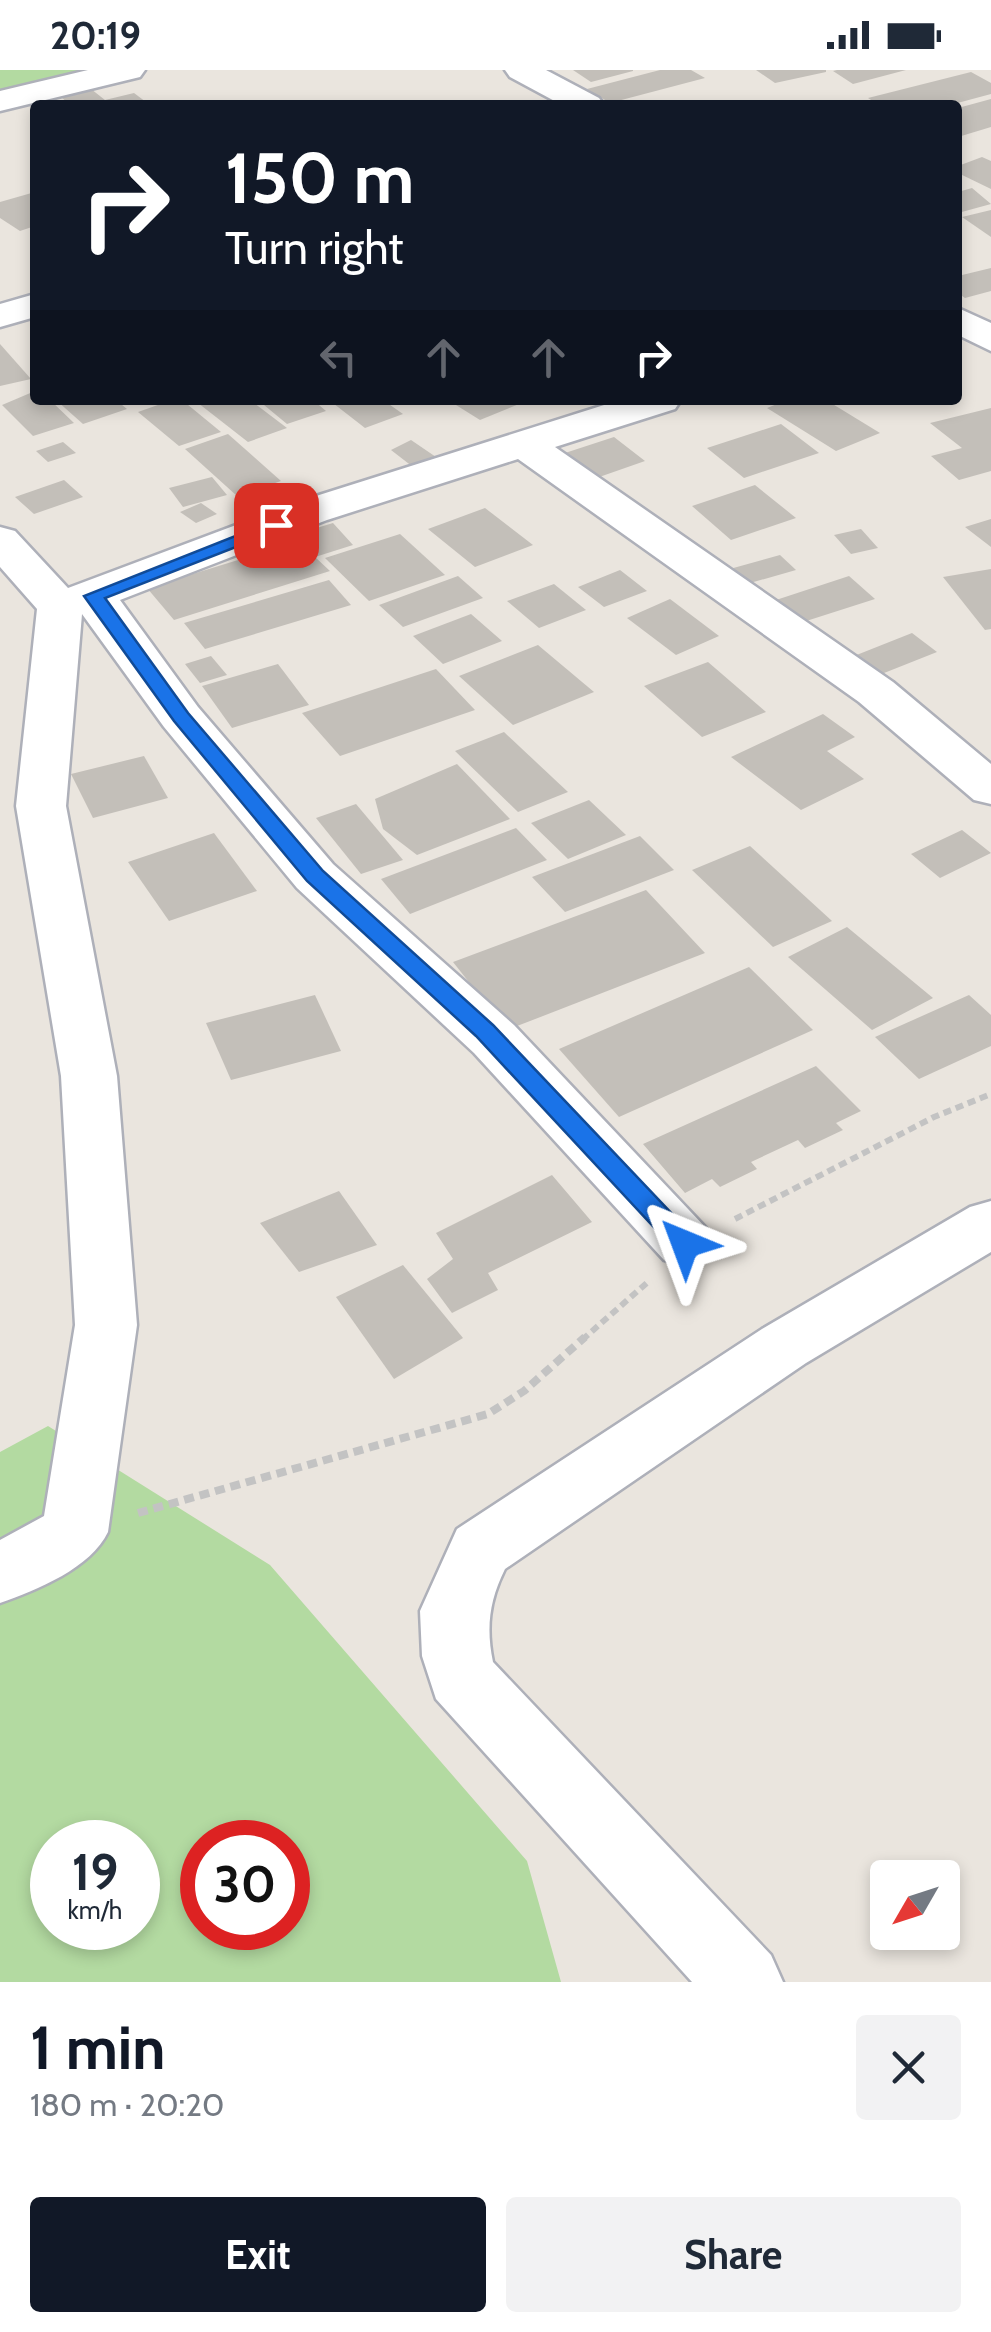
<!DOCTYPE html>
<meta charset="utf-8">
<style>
body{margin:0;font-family:Cabin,sans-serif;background:#f2f2f3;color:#1f2937;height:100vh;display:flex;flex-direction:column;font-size:38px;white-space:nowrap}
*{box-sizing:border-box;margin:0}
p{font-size:32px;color:#747a83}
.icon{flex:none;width:55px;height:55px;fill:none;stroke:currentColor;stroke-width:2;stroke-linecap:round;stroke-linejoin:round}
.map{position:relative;height:1912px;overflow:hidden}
.drawer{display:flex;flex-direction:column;background:#fff;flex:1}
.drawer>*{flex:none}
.guide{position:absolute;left:30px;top:30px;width:932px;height:305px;border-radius:10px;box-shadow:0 5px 15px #0003;background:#111827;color:#fff;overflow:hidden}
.needle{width:65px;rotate:231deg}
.fabs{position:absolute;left:870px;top:1790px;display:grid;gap:20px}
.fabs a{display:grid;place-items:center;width:90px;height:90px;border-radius:10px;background:#fff;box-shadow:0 5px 15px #0003;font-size:50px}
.speed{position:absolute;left:30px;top:1750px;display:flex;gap:20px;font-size:50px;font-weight:700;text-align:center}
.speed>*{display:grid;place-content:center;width:130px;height:130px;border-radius:50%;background:#fff;box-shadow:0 5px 15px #0003;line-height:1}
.speed small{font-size:25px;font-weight:400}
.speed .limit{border:15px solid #d22;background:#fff;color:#111}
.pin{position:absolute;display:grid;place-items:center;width:85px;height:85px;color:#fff;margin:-42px;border-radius:20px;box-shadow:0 5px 15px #0006}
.me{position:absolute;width:110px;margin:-55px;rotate:316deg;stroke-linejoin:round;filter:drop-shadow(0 0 8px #0008)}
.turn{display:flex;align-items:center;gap:35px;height:210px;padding:0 30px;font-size:45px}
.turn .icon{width:130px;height:130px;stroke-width:2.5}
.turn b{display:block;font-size:70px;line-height:85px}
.lanes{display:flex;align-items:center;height:95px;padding:0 30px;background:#0003;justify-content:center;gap:50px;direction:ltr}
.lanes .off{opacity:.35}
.round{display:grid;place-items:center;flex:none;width:105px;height:105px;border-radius:10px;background:#f2f2f3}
.summary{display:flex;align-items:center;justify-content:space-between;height:170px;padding:0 30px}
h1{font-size:60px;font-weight:700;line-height:75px;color:#111827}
.action{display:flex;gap:20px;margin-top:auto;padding:20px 30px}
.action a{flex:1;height:115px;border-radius:10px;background:#111827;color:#fff;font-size:40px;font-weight:700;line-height:115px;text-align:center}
.action a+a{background:#f2f2f3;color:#1f2937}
.status{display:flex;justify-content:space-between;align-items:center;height:70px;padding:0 50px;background:#fff;direction:ltr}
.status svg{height:28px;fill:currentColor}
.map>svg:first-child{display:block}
.green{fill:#b3daa1;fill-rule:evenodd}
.building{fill:#c3bfb9}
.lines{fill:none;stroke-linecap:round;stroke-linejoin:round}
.minor-casing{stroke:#aeb0b9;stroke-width:5}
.path-far1{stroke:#c3c3c3;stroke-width:6;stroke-dasharray:8 5;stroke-linecap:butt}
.path{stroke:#c3c3c3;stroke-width:8;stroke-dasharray:10 6;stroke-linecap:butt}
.minor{fill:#fff;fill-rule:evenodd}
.route{fill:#1a73e8;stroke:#114b97;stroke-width:2.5}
</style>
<div class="status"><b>20:19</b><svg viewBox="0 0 49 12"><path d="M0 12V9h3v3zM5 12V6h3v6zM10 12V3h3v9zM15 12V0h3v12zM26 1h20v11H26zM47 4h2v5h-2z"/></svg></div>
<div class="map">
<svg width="991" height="1912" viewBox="0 0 991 1912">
<rect width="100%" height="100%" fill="#eae5de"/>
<!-- green -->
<g class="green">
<polygon points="0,0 104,0 0,23"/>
<path d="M48,1356l222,139 257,296 34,121h-561v-530zM52,1772h86v86h-86zM202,1772h86v86h-86z"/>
</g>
<!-- building -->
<g class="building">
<polygon points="573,0 633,0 633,1 591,12"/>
<polygon points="660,0 691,0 705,8 610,33 587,19"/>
<polygon points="756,0 826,0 826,2 775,13"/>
<polygon points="906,0 853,14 833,1 837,0"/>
<polygon points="971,2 991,13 991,24 950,35 879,35 868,28"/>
<polygon points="91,19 105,30 134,23 150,35 70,35 60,26"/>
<polygon points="991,29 991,57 958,67 958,38"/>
<polygon points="982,87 991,91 991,119 958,103 958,96"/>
<polygon points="972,118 991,134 958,143 958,122"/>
<polygon points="35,122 35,156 20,161 0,148 0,132"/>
<polygon points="991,140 991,167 962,147"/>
<polygon points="991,198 991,221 965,228 958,223 958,206"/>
<polygon points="0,274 31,309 0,316"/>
<polygon points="35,321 35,330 50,330 74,353 33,366 2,335"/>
<polygon points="56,330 116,330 127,339 83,354"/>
<polygon points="172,330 182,330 221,362 179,376 138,342"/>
<polygon points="208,330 250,330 287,358 248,372 198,333"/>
<polygon points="258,330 313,330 326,341 287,354"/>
<polygon points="329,330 383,330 403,344 365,358"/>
<polygon points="448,330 529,330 480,350"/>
<polygon points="787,330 826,330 880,363 836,381 767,338"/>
<polygon points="991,338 991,401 959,410 931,386 962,378 930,353"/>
<polygon points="781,354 819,383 744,408 707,378"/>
<polygon points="228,364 281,411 237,426 185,379"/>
<polygon points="614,367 645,391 585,412 576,392 565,383"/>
<polygon points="411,370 436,387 413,397 391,380"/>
<polygon points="63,372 76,383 48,392 36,381"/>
<polygon points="212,407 227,425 183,437 169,418"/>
<polygon points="64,410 83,427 34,444 15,427"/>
<polygon points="755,415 796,448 731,470 692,436"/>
<polygon points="201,433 217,444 196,453 180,442"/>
<polygon points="485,438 533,475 475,497 428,459"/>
<polygon points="991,449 991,477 965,457"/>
<polygon points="333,453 353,475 315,487 330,501 174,550 147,518 293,473 287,467"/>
<polygon points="861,459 878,478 851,484 834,465"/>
<polygon points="400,464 445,505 369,531 325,488"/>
<polygon points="780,485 796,500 736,517 719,502"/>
<polygon points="991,499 991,559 985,560 943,507"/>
<polygon points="620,500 647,521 604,537 578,517"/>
<polygon points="458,506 483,528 403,557 379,535"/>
<polygon points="849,506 875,529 800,553 776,530"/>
<polygon points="329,510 351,535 205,579 184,553"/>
<polygon points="554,514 586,540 539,558 507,531"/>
<polygon points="670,529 719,566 676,585 627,548"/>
<polygon points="471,544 502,571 443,594 413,566"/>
<polygon points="912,563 937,582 874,607 849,588"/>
<polygon points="538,575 594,622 513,655 459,606"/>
<polygon points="211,586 227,605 200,613 185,594"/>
<polygon points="708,592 766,642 702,667 644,616"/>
<polygon points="278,594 309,635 232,658 202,616"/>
<polygon points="436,599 475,640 340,686 302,643"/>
<polygon points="823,644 855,667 827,681 864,709 801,740 731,687"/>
<polygon points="504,662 568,722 518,742 455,681"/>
<polygon points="144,686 168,728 93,748 71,704"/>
<polygon points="457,694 510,749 417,785 383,759 375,729"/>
<polygon points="589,730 626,765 568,789 531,753"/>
<polygon points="356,734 403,790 361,804 316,748"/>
<polygon points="516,758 547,790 410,844 381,809"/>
<polygon points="962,760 991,783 940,808 911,784"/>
<polygon points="214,763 257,821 169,851 128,792"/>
<polygon points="640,766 674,800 565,842 532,807"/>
<polygon points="750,776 832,851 773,877 692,800"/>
<polygon points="646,820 705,883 507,960 453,892"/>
<polygon points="847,857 933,928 872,960 788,887"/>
<polygon points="749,897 813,960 619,1047 559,979"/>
<polygon points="315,925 341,981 231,1010 206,953"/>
<polygon points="969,925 991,945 991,976 919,1009 875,967"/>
<polygon points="816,996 861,1041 836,1053 843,1060 805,1078 798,1070 751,1092 757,1099 720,1117 712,1109 685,1123 643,1074"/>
<polygon points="552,1105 592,1152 488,1203 498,1220 452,1243 427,1209 453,1189 436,1163"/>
<polygon points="339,1121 377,1175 299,1202 260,1153"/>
<polygon points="403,1195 463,1268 394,1309 336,1227"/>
</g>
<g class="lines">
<!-- minor casing -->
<g class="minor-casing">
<g id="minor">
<polygon points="88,0 145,0 140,7 0,41 0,21"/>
<polygon points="505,0 546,0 599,28 604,35 562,35 510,7"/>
<polygon points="35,224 35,247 0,257 0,234"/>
<polygon points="958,238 991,253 991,281 958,265"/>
<path d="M620,330h61l-6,9 -120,38 338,235 98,82v40l-17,-4 -115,-98 -341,-243 -191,61 -207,80 78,107 135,157 181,161 192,203 9,16 -9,16 -21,7 -21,-7 -190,-207 -177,-165 -133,-161 -82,-113 -16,192 51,270 20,249 -29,207c-17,36 -71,58 -108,71v-63l44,-24 31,-191 -14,-249 -45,-270 21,-197 -37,-42v-40l15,4 53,57 229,-86z"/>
<path d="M991,1131v51l-185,111 -301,206c-16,32 -19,59 -12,93l278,293 12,27h-91l-256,-283 -14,-43 -2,-45 37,-82 305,-200 208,-122z"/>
</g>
</g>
<!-- path-far1 -->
<g class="path-far1">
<polyline points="735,1149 934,1047 991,1024"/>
<polyline points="582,1270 649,1211"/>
</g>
<!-- path -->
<polyline class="path" points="138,1443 488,1344 524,1321 585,1267"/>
<!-- minor -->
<use href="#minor" class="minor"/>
</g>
<!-- route -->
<polygon class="route" points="276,450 282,451 282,459 105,528 188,643 323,801 493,955 694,1167 697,1174 694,1181 676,1181 476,966 307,811 174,651 84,526"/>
</svg>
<div class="fabs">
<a><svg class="needle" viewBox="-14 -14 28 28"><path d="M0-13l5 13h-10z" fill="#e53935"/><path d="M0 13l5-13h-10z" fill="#747a83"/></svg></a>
</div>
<div class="speed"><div>19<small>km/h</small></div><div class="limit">30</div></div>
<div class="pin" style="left:276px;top:455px;background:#d93025"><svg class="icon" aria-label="arrive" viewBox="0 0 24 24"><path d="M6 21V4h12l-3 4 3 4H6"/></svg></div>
<svg class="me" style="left:685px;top:1174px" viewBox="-20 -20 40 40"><path d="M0-17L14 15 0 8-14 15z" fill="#1a73e8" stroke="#fff" stroke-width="4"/></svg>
<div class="guide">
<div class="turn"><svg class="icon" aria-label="right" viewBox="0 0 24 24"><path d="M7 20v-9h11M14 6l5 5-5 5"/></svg><div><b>150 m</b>Turn right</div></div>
<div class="lanes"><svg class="icon off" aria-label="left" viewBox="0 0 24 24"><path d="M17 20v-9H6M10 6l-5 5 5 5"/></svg><svg class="icon off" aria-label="ahead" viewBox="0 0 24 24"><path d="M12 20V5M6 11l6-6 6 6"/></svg><svg class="icon off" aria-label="ahead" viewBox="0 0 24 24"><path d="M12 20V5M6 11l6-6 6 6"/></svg><svg class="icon" aria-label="right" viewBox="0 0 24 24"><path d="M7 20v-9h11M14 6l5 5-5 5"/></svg></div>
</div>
</div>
<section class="drawer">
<div class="summary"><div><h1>1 min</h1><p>180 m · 20:20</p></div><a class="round"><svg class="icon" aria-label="close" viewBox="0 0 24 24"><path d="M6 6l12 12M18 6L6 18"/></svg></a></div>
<div class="action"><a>Exit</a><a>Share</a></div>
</section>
